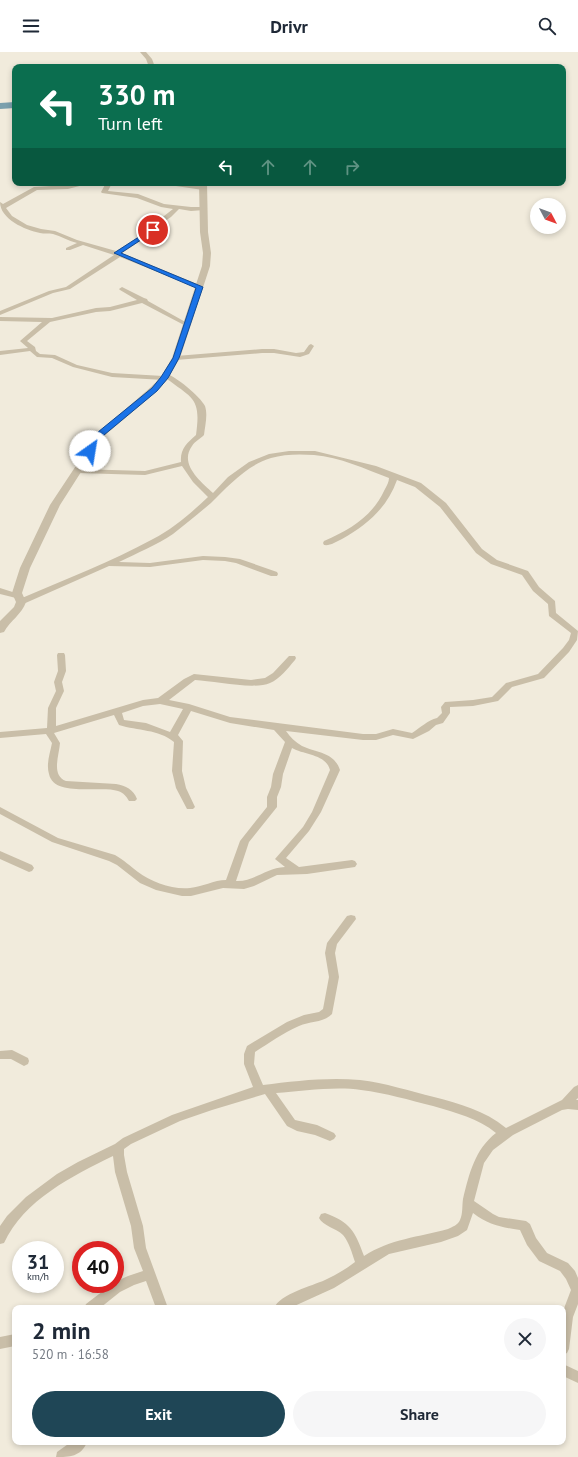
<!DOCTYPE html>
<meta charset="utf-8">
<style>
body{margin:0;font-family:"PT Sans",sans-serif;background:#f6f6f7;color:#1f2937;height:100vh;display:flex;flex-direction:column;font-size:15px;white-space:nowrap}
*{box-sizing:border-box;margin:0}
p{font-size:13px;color:#747a83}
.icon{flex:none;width:22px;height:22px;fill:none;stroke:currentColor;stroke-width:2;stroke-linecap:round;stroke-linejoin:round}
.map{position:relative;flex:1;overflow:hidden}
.drawer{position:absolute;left:12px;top:1253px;width:554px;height:140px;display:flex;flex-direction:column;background:#fff;border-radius:8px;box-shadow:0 2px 6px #0003}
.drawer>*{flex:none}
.hud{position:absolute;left:12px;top:12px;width:554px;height:122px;border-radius:8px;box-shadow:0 2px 6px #0003;background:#0b6e4f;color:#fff;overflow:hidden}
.needle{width:26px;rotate:131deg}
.buttons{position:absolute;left:530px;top:146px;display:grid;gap:8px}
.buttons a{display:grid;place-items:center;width:36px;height:36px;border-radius:50%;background:#fff;box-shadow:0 2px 6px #0003;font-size:20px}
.speed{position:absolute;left:12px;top:1189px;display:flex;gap:8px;font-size:20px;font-weight:700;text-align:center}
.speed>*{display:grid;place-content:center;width:52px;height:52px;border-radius:50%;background:#fff;box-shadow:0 2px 6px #0003;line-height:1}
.speed small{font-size:10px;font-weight:400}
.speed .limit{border:6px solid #d22;background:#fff;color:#111}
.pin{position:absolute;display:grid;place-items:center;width:34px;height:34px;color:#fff;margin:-17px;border:2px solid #fff;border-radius:50%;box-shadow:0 1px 4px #0007}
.me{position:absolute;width:44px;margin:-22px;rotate:32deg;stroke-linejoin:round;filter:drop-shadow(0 0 3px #0008)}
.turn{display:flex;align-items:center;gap:14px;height:84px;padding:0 20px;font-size:18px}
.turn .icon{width:52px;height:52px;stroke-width:2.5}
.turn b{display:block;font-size:28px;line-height:34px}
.lanes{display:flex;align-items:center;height:38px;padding:0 20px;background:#0003;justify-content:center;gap:20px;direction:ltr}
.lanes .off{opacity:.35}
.round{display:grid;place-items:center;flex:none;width:42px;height:42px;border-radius:21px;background:#f6f6f7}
.overview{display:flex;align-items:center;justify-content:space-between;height:68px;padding:0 20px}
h1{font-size:24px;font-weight:700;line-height:30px}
.button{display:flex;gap:8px;margin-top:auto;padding:8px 20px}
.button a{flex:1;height:46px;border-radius:24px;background:#1f4656;color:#fff;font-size:16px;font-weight:700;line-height:46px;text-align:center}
.button a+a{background:#f6f6f7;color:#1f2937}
header{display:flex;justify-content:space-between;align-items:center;height:52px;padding:0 20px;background:#fff;font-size:18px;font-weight:700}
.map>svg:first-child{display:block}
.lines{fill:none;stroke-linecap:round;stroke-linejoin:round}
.river{fill:#7ba0ad;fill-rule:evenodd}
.minor{fill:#c9bea8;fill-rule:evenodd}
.tertiary{fill:#c9bea8;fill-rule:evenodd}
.route{fill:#1a73e8;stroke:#114b97}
</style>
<header><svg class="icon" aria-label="menu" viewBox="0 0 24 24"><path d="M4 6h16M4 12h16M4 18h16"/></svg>Drivr<svg class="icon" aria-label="search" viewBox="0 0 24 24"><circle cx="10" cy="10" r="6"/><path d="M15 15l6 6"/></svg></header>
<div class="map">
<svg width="578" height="1405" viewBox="0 0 578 1405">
<rect width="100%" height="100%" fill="#f1ebdc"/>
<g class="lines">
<!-- river -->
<polygon class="river" points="15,50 15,56 0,57 0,51"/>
<!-- minor -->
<g class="minor">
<path d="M79,131h12l-23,6 -31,1 -31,18 6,8 15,9 14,4 14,2 22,9 39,11 34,-21 5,-7 18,-14 -12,-2 -24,-9 -35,-5 -1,-1 5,-9h6l-4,8 30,3 26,10 27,3h15v2l-2,1 -13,1 -12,-2 -8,8 -12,8 -5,7 -32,21 80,33v2h-4l-78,-31 -50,32 -17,4 -53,22v-4l49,-20 17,-4 48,-32 -31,-10 -13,5h-4v-2l11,-5c-9,-2 -16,-7 -24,-9 -4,-1 -9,0 -13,-1 -15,-3 -40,-14 -40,-31l3,2 31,-17 34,-2z"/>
<polygon points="166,131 181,131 203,134 206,136 203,138 169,133"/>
<polygon points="299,131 326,131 327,132 324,134 302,133"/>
<path d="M122,235l22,11 3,1 1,2 41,23 -5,1 -42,-22 -32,8 -14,1 -46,10 -23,19 8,6 1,4 4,3 15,1 22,10 35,8 51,3 1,-2 2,-1c10,4 34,23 39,33 3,9 0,20 -1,29 -4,4 -9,6 -12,11 -13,18 8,35 21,47l15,-16 21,-15 20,-8 20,-3h26l61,15 45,17 25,20 36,46 15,11 31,11 11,16 16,14 1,12 22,18 -1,9 -8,12 -25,26 -32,9 -14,14 -25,5 -23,1v6l-7,10 -7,2 -7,6 -16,8 -20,-4 -17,5h-13l-77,-9c4,6 9,11 16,15 15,7 32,6 38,24l-19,42 -12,19 -23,27 13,9 53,-7 3,1 2,3 -2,3 -48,7 -30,1 -23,11 -10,3 -21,-1 -32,8h-9l-26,-6 -16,-7 -23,-18 -8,-4 -57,-19 -52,-28v-7l58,31 57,17c9,5 15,11 23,17 13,10 35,18 52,16 12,-1 24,-8 36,-8l14,-39 27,-34v-10l4,-10 2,-13 12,-32 -11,-12 -44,-7 -39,-12 -13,24 5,6 -1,30 4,17 9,19 -2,2h-6l-11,-21 -4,-17 2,-29c-16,-13 -36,-11 -55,-17l-5,-10 -60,18 6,10c-1,13 -9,32 6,38l50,3c10,2 17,5 21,15l-2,2h-6c-3,-5 -5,-8 -11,-10 -16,-6 -64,7 -69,-17 -3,-10 1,-21 3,-31l-6,-9 -46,4v-6l47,-4 1,-20 8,-17 -2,-9 4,-11 -1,-16 1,-2h6l1,2 1,16 -4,11 2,9 -8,17v18l87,-26 15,-2 26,-19 10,-5 57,6 14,-2 8,-5 16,-17h6l1,2 -1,2c-7,8 -15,19 -25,23 -16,7 -56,-2 -75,-3l-26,20 20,4 41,13 133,17h13l17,-5 19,4c8,-5 16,-13 25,-15l5,-5 -1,-6 4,-5 28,-2 19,-3 14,-14 32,-9 25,-26 6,-8 2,-7 -22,-17 -1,-12 -15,-13 -11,-16 -31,-11 -15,-11 -36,-46 -25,-20 -18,-7c-10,28 -30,45 -55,59 -6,3 -12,7 -18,6l-1,-2 1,-2c27,-12 48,-24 61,-52 2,-4 4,-7 4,-11 -24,-9 -49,-21 -75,-23 -14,-1 -30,-1 -43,3 -24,7 -43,28 -60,45 -12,10 -25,21 -38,31 -16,11 -36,19 -54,28l31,1 53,-7 22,1 15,2 37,13 1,2 -1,2h-6l-35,-13 -11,-2 -22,-1 -53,7 -41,-1 -88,39 -4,-3 3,-3 -20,-5v-6l22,7v3c44,-19 89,-36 131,-59 20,-10 39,-27 55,-42l-15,-15 -11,-16 -37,9 -67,-2 -4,-2 4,-2 67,2 36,-9c-1,-13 6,-19 15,-27 5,-36 -2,-36 -29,-56l-3,1 -52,-3 -39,-10 -21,-9 -15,-1 -7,-6 -30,4v-4l28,-3 -8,-7 22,-19 -42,-1v-4l52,1 44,-10 14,-1 27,-7 -17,-10 -1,-1zM160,652l23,5 -13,23 -24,-9 -22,-3 -2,-7 21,-7zM292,696c12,7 34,6 38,22l-18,42 -9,15 -28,32 10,8c-20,1 -31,15 -49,14l13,-39 28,-35v-10l4,-10 2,-13z"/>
<polygon points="311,292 314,294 309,302 300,305 274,301 262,301 176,308 173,306 176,304 262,297 274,297 296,301 304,300 309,293"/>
<polygon points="0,799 32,813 34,816 32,819 29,820 0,807"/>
<path d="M351,863l4,1 1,3 -19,25 -2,9 4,24 -7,37c-9,9 -22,7 -33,12 -16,7 -30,17 -44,26l-1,12 9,21c31,-4 65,-8 97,-5 25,3 50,11 74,17 26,7 50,13 72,31l56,-28 12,-13 4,-2v13l-2,2h2v10l-10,-1 -6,1 -49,25 -20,15 -9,13 -10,38 19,13 6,3 27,4 4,3 6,14 11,15 21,10 7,8 3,7v26l-5,13 -4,32 -2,4 -4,2v-44l8,-21 -5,-11 -6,-8 -21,-10 -12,-16 -7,-15c-20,-3 -31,-5 -47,-17l-6,17 -9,6 -17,6 -52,12 -55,34 -44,20h-16c6,-14 38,-22 51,-28 11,-5 21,-11 30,-18 -3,-9 -6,-20 -12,-27 -7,-7 -20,-9 -24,-17l2,-4 4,-1c25,9 30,18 39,43 26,-17 55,-19 84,-27 4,-2 10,-4 12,-9 3,-6 2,-15 3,-21 6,-25 12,-50 33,-66 -18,-15 -40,-20 -63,-27 -24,-6 -47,-13 -72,-16 -25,-4 -59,1 -85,3l19,27 22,5 17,8 2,3 -2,3 -4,2 -15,-6 -18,-4 -10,-5 -22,-32 -53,16 -32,11 -49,23 -7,5v6l3,17 16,54 3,22 22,60h-12l-10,-27 -12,4 -14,7 -20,16h-16l2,-4 26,-20h3v-2l13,-6 15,-5 -9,-23 -3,-22 -16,-54 -2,-16c-41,20 -89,44 -109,87l-4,1v-18l7,-10 19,-19 31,-23 21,-12 37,-18 8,-6 49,-23 81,-28 -9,-23v-10l3,-8 40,-24 17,-7 15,-3 4,-3 6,-32 -4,-24 2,-10 20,-27z"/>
<polygon points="12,998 28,1006 29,1009 28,1012 24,1014 11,1007 0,1007 0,999"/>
<polygon points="15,1282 15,1294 0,1297 0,1285"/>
<polygon points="563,1312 578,1319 578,1331 563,1324"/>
<path d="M71,1390h16c-6,15 -18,15 -31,15l1,-5z"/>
</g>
<!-- tertiary -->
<g class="tertiary">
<polygon points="140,0 146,0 152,7 155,15 149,15 146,7"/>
<path d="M199,131h8l1,49 3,21 -1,13 -30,92 -13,22 -10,11 -53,45 -44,69 -30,63 -8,25 4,9c-4,12 -16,19 -22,30l-4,1v-12l14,-14 2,-5 -4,-9 8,-25 30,-63 47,-71 54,-47 10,-10 11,-19 30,-92 1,-13 -3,-21z"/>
</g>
</g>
<!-- route -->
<polygon class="route" points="151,177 156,178 121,201 203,235 179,306 168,326 157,339 104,383 93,401 87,401 86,399 98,380 152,336 161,325 173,306 196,236 114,201"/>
</svg>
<div class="buttons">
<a><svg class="needle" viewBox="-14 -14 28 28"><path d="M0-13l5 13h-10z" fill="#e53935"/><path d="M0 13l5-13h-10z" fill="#747a83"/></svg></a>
</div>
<div class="speed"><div>31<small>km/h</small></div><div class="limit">40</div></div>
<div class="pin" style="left:153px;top:178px;background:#d93025"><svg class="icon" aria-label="arrive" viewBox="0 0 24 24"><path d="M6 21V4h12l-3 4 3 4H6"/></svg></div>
<svg class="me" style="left:90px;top:399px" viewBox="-20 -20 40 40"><circle r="19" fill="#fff"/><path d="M0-13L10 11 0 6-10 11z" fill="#1a73e8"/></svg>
<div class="hud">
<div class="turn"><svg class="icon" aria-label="left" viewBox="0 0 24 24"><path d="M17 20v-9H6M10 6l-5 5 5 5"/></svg><div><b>330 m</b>Turn left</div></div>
<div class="lanes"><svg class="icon" aria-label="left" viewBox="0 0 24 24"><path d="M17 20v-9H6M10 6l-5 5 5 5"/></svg><svg class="icon off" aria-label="ahead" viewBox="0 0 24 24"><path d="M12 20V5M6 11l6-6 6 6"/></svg><svg class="icon off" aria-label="ahead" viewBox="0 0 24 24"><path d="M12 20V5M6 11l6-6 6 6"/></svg><svg class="icon off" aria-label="right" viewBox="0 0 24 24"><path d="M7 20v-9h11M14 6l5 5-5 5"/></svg></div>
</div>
<section class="drawer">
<div class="overview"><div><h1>2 min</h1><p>520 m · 16:58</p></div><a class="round"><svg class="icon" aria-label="close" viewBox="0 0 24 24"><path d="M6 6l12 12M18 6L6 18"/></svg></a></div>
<div class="button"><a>Exit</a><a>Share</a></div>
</section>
</div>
